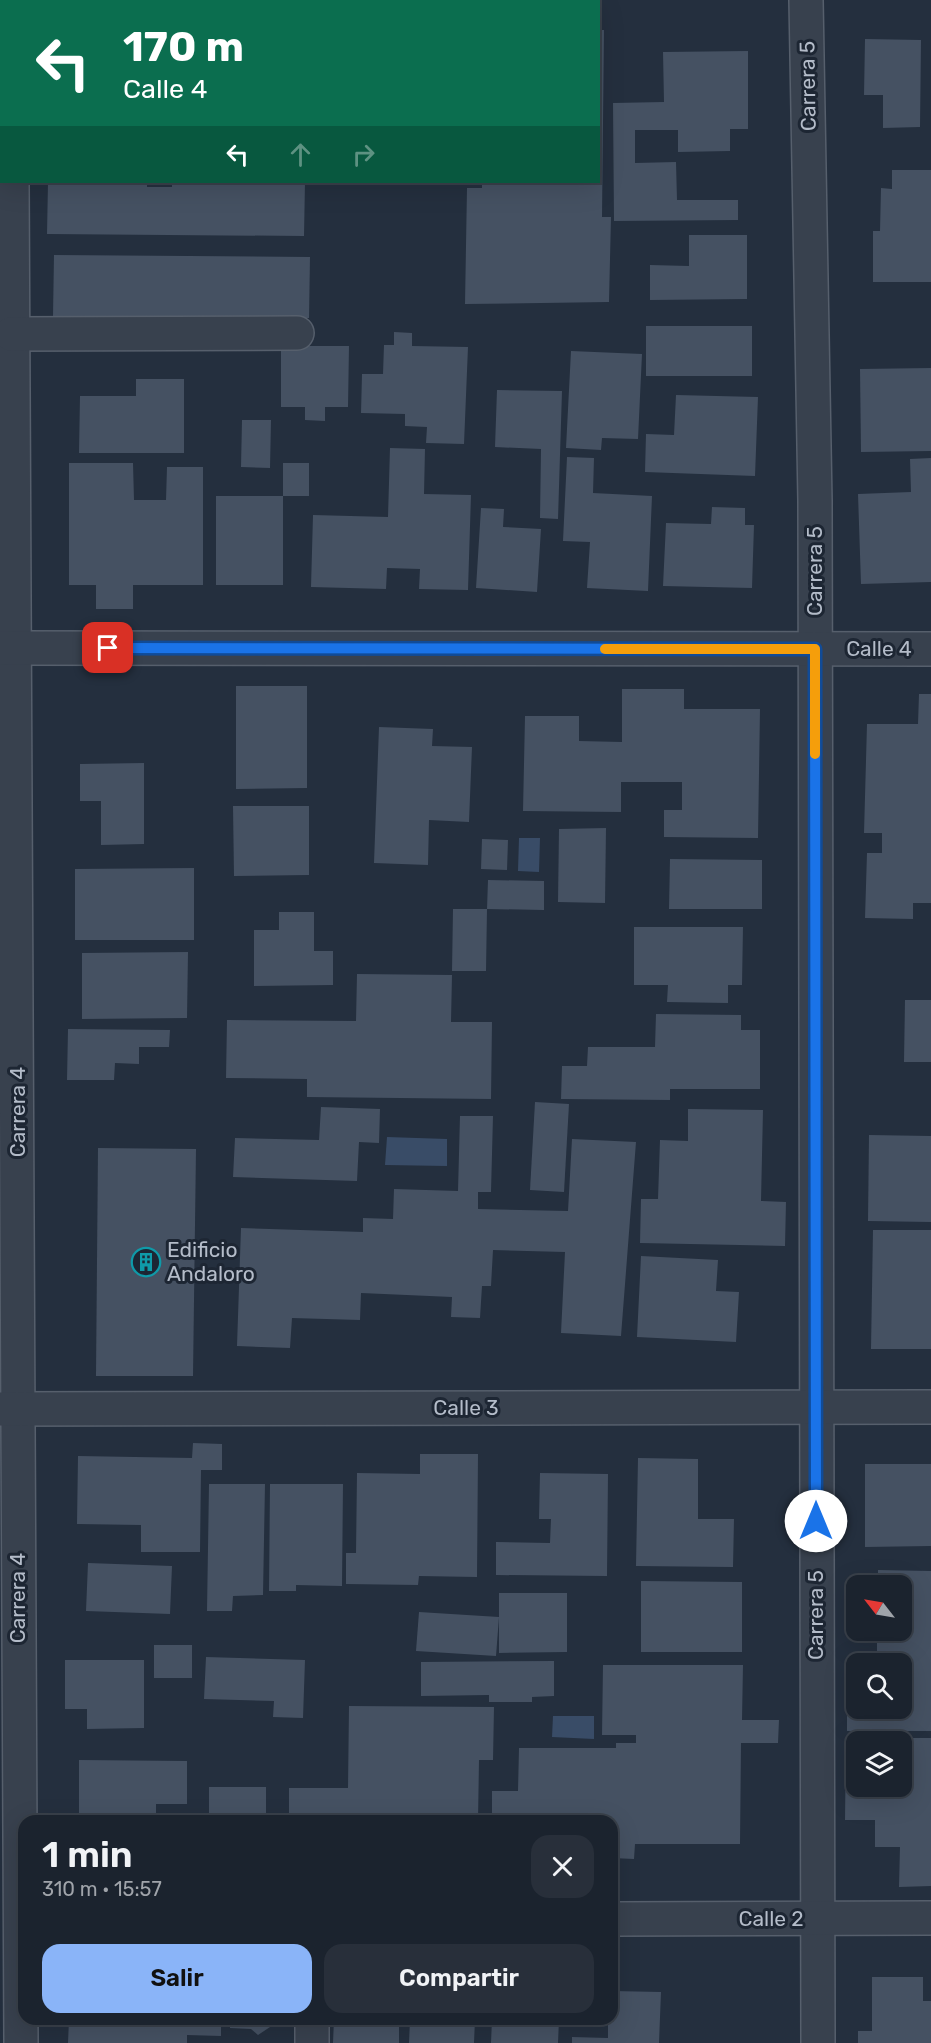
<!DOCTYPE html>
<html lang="es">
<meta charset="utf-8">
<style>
body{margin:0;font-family:Rubik,sans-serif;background:#282f3a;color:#f1f3f6;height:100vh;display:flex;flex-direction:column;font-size:22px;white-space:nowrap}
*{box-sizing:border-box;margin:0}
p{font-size:20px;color:#a0a4aa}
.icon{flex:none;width:33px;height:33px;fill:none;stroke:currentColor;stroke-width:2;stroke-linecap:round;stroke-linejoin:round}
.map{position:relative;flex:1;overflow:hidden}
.side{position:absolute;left:18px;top:1815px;width:600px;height:210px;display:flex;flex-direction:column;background:#1b232e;border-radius:18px;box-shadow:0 6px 24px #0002,0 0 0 2px #39404a}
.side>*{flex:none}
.guide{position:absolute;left:0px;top:0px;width:600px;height:183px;box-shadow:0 6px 24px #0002,0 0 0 2px #39404a;background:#0b6e4f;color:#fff;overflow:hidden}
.needle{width:39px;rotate:301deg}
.controls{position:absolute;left:846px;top:1575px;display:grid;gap:12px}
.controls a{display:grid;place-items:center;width:66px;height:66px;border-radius:12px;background:#1b232e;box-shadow:0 6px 24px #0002,0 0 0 2px #39404a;font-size:30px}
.pin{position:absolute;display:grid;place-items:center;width:51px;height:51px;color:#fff;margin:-26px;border-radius:12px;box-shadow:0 3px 9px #0006}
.me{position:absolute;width:66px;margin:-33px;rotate:0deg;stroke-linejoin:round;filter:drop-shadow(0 0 4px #0008)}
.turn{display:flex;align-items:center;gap:21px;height:126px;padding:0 24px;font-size:27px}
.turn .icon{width:78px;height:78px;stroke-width:2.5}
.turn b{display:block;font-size:42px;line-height:51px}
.lanes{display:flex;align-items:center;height:57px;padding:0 24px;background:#0003;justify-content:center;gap:30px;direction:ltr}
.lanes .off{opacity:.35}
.round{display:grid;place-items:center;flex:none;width:63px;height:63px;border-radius:18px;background:#282f3a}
.headline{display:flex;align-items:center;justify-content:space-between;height:102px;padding:0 24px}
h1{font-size:36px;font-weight:600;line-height:45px}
.cta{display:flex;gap:12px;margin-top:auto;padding:12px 24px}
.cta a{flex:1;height:69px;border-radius:18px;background:#8ab4f8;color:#111;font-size:24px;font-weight:600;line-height:69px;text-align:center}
.cta a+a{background:#282f3a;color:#f1f3f6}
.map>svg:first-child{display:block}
.water{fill:#394c67}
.building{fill:#455162;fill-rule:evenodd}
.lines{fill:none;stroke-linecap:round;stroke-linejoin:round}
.minor-casing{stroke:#565f6c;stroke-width:36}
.minor{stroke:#38414e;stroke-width:33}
.route-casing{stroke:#114b97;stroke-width:15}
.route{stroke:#1a73e8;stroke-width:10}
.slow{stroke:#f59e0b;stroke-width:10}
.labels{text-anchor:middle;stroke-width:6;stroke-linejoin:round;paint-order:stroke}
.street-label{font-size:21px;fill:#b4bcc9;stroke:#1d2633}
.poi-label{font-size:21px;fill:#b4bcc9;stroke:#1d2633;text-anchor:start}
</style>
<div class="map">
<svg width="931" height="2043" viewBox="0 0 931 2043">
<rect width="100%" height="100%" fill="#242f3e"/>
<!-- water -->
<g class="water">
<polygon points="519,838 540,838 539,872 518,871"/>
<polygon points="387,1137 447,1139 447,1166 385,1165"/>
<polygon points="553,1716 594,1716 594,1739 552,1737"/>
</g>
<!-- building -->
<g class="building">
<polygon points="598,30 604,30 602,217 611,217 609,302 465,304 467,188 482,188 482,182 598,182"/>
<polygon points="865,39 921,40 920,127 883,128 883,95 864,95"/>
<polygon points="748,51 748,129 730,129 730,151 678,152 678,130 635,130 635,163 676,162 677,200 738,200 738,220 614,221 613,103 664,102 663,52"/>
<polygon points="892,170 931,170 931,282 873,282 873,231 880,231 881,188 892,189"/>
<polygon points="48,182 147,182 147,187 172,187 172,182 305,182 304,236 47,234"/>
<polygon points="689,235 747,235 747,299 650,300 650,265 689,266"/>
<polygon points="54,255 310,257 309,318 53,316"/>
<rect x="646" y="326" width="106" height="50"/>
<polygon points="394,332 412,333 412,346 468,347 464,444 426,443 427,427 405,426 405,414 361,413 362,374 383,374 384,345 394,345"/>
<polygon points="281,346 349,346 348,407 325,407 325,421 305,420 305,407 281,407"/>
<polygon points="571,351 642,354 638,439 602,438 601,450 566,448"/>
<polygon points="931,368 931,451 861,452 860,369"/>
<polygon points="136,379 184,379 184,453 79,453 80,396 136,396"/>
<polygon points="497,390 562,391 558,519 540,518 541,449 495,447"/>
<polygon points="676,395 758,397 755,476 645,472 646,434 674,435"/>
<polygon points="242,420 271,420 270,468 241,467"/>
<polygon points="390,448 425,449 424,494 471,495 468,590 419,589 420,569 387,568 386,589 311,587 313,515 388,517"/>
<polygon points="567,457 594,458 593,493 652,496 648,591 587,588 590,542 563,541"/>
<polygon points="931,458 931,582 861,584 858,494 911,492 910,459"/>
<polygon points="69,463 133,463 134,500 166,500 167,467 203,467 203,585 133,585 133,609 96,609 96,585 69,585"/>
<rect x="283" y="463" width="26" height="33"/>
<rect x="216" y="496" width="67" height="89"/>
<polygon points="712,507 745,508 745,525 754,525 752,588 663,586 666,523 711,524"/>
<polygon points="481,508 504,509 503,527 541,529 537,592 476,588"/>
<polygon points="236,686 307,686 307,788 236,789"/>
<polygon points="622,689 684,689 684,709 760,709 758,838 664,837 664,810 682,810 682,782 621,782 621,812 523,811 525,716 579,716 579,741 622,742"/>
<polygon points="919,694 931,694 931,903 913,903 913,919 865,918 867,853 882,853 882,833 864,833 867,724 918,724"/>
<polygon points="379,727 433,729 432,746 472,747 469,822 429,820 428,865 374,863"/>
<polygon points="144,763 144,844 101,845 101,801 80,801 80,764"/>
<polygon points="233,806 309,806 309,875 234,876"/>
<polygon points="606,828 605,903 558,902 559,829"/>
<polygon points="482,839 508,840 507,870 481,869"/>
<polygon points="670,859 762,860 762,909 669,909"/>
<polygon points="194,868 194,940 75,940 75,869"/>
<polygon points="488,880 544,881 544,910 487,909 486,971 452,971 453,909 487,909"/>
<polygon points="279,912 314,912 314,951 333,951 333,985 254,986 254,930 279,930"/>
<polygon points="634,927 743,927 742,985 728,985 728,1003 667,1002 668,985 634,985"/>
<polygon points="188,952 187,1018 82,1019 82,953"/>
<polygon points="357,974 452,975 451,1022 492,1022 491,1099 307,1097 307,1079 226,1078 227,1020 356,1021"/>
<polygon points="905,1000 931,1000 931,1062 904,1062"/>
<polygon points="656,1014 741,1015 741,1030 760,1030 760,1089 670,1089 670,1100 561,1099 562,1066 587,1066 588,1047 655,1047"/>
<polygon points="68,1029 170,1030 169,1047 139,1047 139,1064 115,1063 114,1080 67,1080"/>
<polygon points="535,1102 569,1104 564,1192 530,1190"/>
<polygon points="321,1107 380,1109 379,1143 359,1142 357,1181 233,1177 235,1138 319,1140"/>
<polygon points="688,1109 763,1110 761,1201 786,1202 785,1246 640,1243 641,1199 658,1199 660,1140 688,1141"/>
<polygon points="460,1116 493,1116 491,1192 478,1192 478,1209 568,1211 572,1139 636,1142 621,1336 561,1333 565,1252 493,1250 491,1286 482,1286 480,1318 451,1317 452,1297 361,1293 360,1320 292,1318 290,1348 237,1346 241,1228 363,1232 363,1218 393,1219 394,1189 458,1191"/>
<polygon points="869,1135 931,1136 931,1222 868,1221"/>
<polygon points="98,1148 196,1149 193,1376 96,1376"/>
<polygon points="873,1230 931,1230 931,1349 871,1349"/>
<polygon points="641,1256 718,1260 716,1291 739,1292 736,1342 637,1337"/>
<polygon points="193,1443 222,1444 222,1470 201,1470 200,1552 141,1552 141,1525 77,1524 78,1456 192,1458"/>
<polygon points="420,1454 478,1454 477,1577 419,1576 418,1585 346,1584 346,1553 356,1553 357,1473 420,1474"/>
<polygon points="638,1458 698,1459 698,1519 734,1519 733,1567 636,1566"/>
<polygon points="865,1464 931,1464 931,1546 865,1547"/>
<polygon points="540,1473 608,1474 607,1576 496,1575 496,1542 550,1543 551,1519 539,1519"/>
<polygon points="209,1484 265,1484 263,1595 233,1596 232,1611 207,1611"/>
<polygon points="270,1484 343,1484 342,1586 296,1585 296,1591 269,1591"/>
<polygon points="88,1563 172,1566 170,1614 86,1611"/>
<path d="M878,1570l53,1v160h-84v-74h30v-27h25v-44h-24zM856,1664h46v44h-46z"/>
<polygon points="641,1581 742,1582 742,1652 641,1652"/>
<polygon points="499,1593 567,1593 567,1652 499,1653"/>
<polygon points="419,1612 499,1617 496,1656 416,1651"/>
<rect x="154" y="1645" width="38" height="33"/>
<polygon points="206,1657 305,1660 303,1718 273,1717 274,1701 204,1699"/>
<polygon points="65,1660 144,1660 144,1728 87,1729 87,1709 65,1709"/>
<polygon points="554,1661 554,1696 532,1697 532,1702 489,1702 489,1695 421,1696 421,1662"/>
<polygon points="603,1665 743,1665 742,1720 779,1720 778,1743 741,1743 740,1844 635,1844 634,1859 612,1858 612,1821 492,1821 492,1791 518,1791 519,1748 616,1748 616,1743 636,1743 636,1735 602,1735"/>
<polygon points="349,1706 494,1707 493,1760 479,1760 478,1821 289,1821 289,1788 348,1788"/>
<path d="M846,1738h85v148l-32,1 1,-40h-25v-27h-30zM856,1742h46v44h-46z"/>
<polygon points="79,1760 187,1761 187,1804 156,1804 156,1821 79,1821"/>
<rect x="209" y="1787" width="57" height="34"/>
<polygon points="872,1977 923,1977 923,2001 931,2001 931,2043 858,2043 858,2031 872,2031"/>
<polygon points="612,1991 661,1992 659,2043 572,2043 572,2037 608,2038 608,2019 612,2019"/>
<polygon points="69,2019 221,2019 221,2036 187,2035 187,2043 68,2043"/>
<polygon points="230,2019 282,2019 258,2035 251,2029 230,2028"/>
<polygon points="334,2019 399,2019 399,2043 333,2043"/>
<polygon points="410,2019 475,2019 474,2043 409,2043"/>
<polygon points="492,2019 559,2019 558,2043 491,2043"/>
</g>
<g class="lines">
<!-- minor casing -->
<g class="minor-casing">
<g id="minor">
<polyline points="806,0 815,501 818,2043"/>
<polyline points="12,2 12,0"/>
<polyline points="12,182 21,2043"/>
<polyline points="11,334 297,333"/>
<polyline points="0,648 931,649"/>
<polyline points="0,1409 931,1407"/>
<polyline points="612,1919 931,1918"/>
<polyline points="312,2043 312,2019"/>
</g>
</g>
<!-- minor -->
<use href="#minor" class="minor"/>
</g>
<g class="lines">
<!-- route casing -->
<g class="route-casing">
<polyline id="route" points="108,648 815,649 816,1521"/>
</g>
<!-- route -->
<use href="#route" class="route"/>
<!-- slow -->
<polyline class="slow" points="605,649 815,649 815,754"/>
</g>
<!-- icons -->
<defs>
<g id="building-ring" transform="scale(1.5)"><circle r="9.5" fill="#1d2633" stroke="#0f9aa8" stroke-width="1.5"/><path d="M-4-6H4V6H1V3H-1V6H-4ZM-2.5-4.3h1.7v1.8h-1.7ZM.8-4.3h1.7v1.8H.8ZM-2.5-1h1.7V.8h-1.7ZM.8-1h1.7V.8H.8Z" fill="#0f9aa8"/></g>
</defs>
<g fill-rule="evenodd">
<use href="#building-ring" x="146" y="1262"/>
</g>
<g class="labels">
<!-- street labels -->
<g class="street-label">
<text transform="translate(808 86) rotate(-91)" y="7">Carrera 5</text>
<text transform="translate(815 571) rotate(-90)" y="7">Carrera 5</text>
<text x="879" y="656">Calle 4</text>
<text transform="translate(18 1112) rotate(-90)" y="7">Carrera 4</text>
<text x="466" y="1415">Calle 3</text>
<text transform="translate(18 1598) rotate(-90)" y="7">Carrera 4</text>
<text transform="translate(816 1615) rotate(-90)" y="7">Carrera 5</text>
<text x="771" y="1926">Calle 2</text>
</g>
<!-- poi labels -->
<g class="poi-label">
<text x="167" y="1257">Edificio<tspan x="167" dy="24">Andaloro</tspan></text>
</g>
</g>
</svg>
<div class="controls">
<a><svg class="needle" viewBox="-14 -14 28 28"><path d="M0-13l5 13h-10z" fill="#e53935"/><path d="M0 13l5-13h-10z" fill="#a0a4aa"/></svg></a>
<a><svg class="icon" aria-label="search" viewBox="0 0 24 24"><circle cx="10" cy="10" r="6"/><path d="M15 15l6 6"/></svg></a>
<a><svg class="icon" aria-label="layers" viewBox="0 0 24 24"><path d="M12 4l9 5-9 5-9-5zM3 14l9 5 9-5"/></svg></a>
</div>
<div class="pin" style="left:108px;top:648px;background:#d93025"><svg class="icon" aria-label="arrive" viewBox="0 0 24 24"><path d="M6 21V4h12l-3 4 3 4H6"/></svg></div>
<svg class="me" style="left:816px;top:1521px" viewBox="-20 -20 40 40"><circle r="19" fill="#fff"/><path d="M0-13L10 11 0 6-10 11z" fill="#1a73e8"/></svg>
<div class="guide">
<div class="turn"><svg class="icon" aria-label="left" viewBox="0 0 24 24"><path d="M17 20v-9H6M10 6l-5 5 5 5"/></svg><div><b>170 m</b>Calle 4</div></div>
<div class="lanes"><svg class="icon" aria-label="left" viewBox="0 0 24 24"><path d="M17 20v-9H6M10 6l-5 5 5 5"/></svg><svg class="icon off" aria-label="ahead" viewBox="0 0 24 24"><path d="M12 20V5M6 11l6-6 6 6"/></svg><svg class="icon off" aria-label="right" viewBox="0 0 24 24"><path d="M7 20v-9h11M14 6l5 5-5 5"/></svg></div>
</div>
<section class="side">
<div class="headline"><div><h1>1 min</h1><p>310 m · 15:57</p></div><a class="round"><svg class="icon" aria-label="close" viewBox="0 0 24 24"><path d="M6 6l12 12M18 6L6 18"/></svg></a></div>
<div class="cta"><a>Salir</a><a>Compartir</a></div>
</section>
</div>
